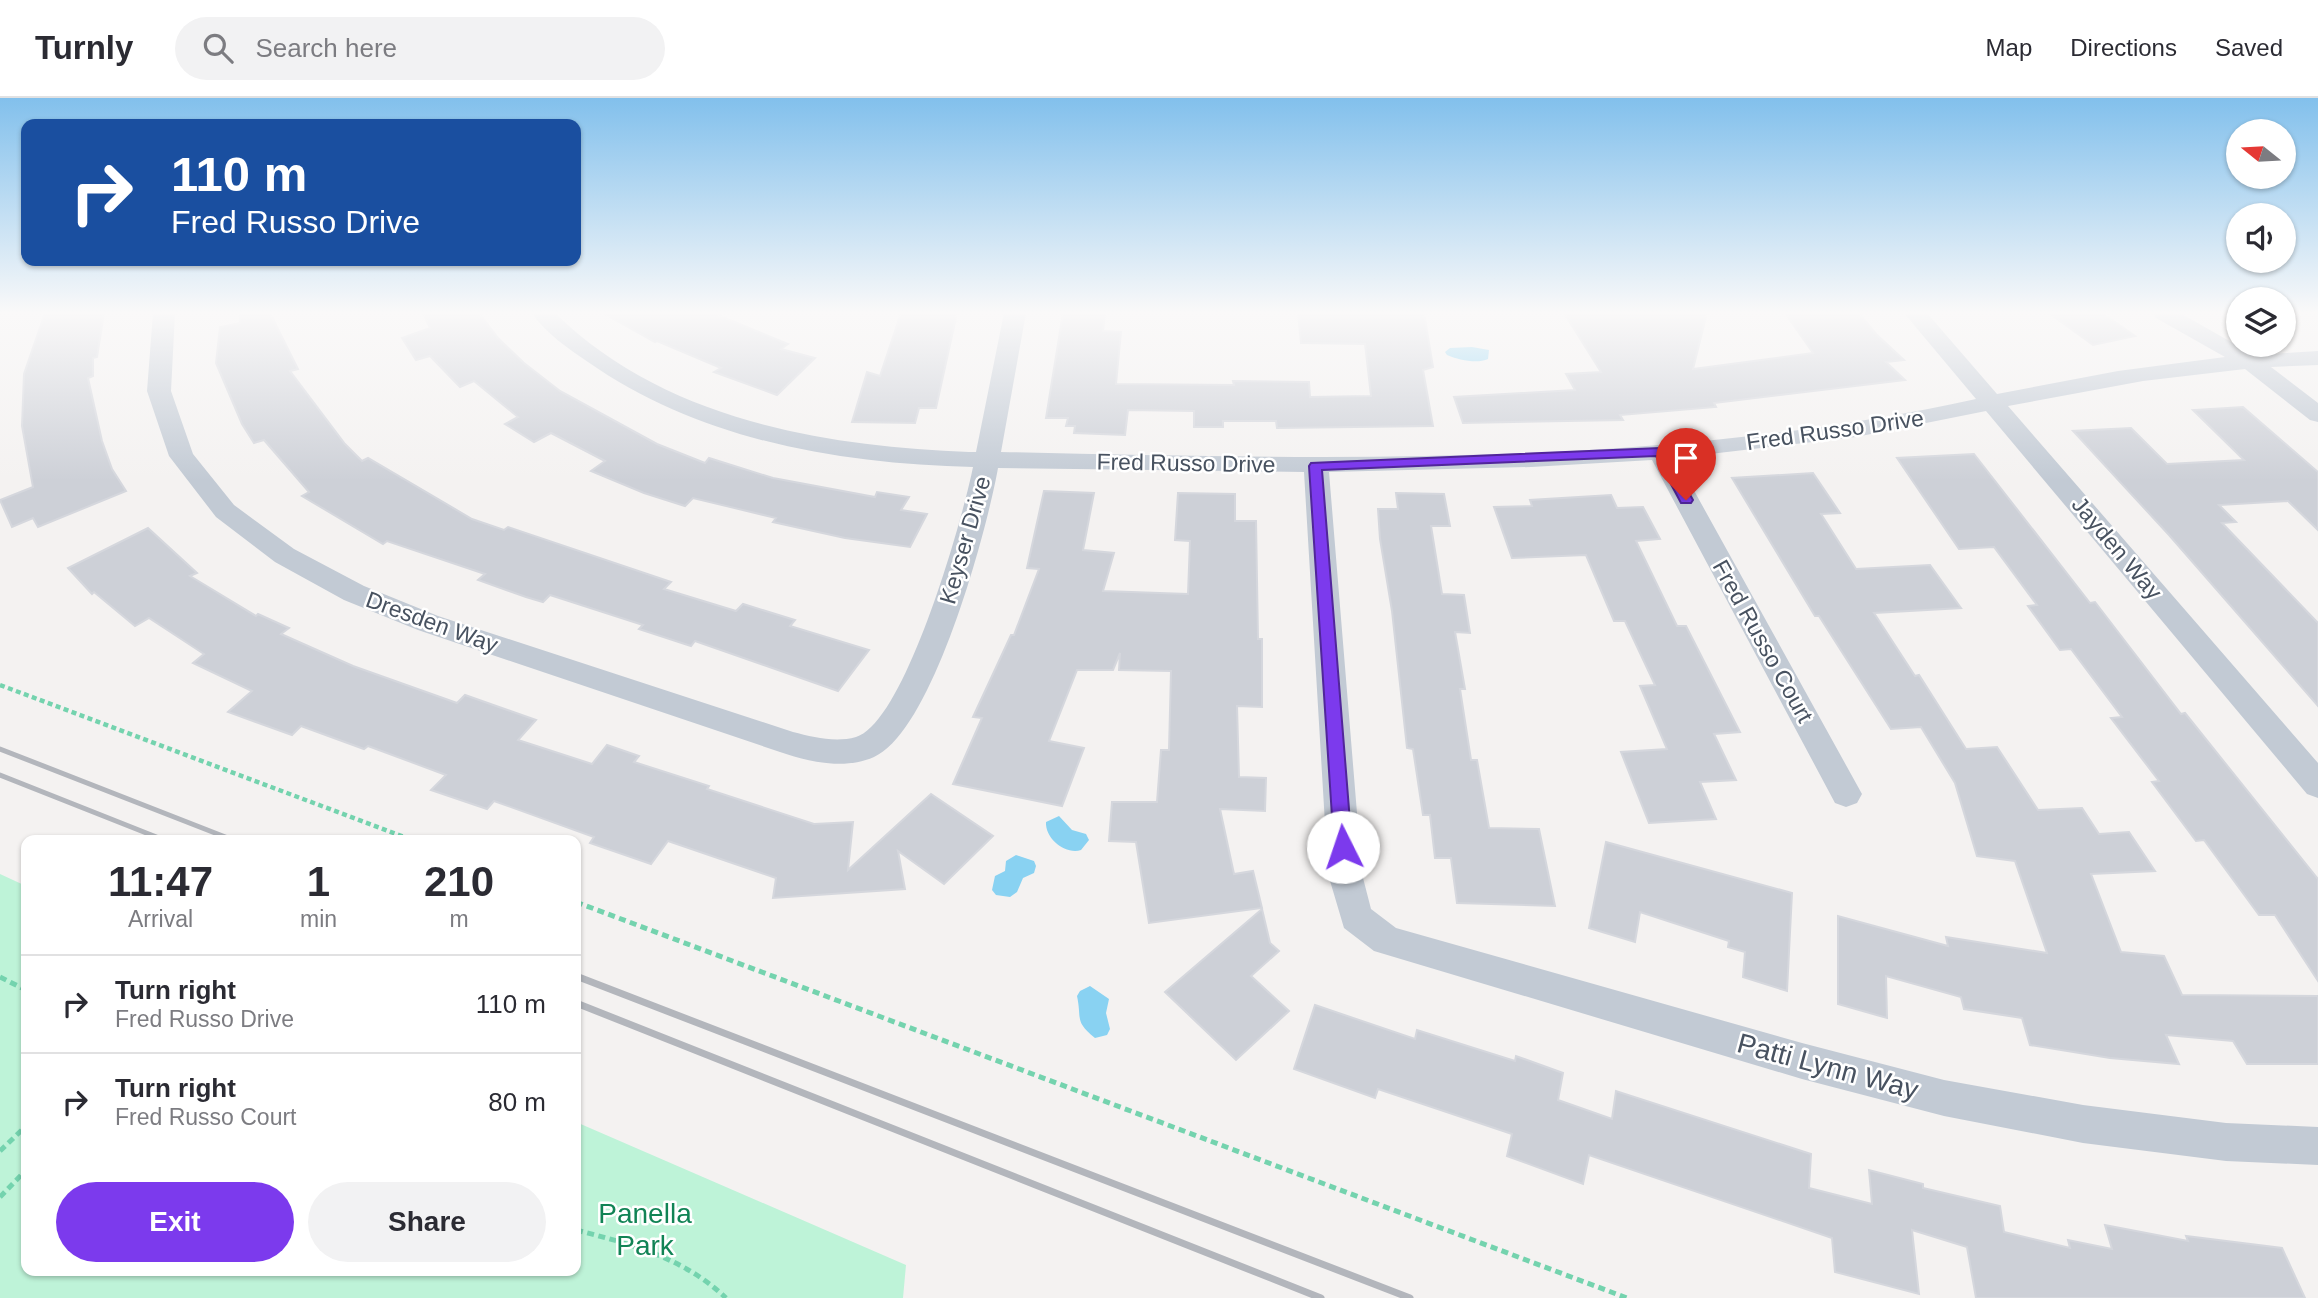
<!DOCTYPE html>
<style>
body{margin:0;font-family:Arial,sans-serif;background:#f2f2f3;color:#2b2b33;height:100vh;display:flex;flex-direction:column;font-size:26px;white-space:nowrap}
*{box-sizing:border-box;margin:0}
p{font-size:23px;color:#7c7c81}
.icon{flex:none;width:38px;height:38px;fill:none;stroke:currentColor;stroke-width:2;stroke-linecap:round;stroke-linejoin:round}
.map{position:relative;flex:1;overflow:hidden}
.side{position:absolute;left:21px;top:737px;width:560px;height:441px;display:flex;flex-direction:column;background:#fff;border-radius:14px;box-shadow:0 2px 5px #0004}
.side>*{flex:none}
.hud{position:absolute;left:21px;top:21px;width:560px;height:147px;border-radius:14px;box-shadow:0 2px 5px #0004;background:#1a4fa0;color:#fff;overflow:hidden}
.needle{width:46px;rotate:288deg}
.fabs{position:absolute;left:2226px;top:21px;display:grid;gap:14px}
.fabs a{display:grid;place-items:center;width:70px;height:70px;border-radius:50%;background:#fff;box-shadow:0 2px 5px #0004;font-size:35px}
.pin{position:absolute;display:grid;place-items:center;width:60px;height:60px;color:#fff;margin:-72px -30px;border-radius:50% 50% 50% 0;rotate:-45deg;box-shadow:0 0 7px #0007}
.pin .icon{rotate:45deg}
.me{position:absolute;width:77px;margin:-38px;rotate:356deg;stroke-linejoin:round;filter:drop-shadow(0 0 5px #0008)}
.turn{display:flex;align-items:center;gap:24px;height:147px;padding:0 35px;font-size:32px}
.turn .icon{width:91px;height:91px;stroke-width:2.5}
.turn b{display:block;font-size:49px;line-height:60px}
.eta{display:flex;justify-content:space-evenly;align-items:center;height:119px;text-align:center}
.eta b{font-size:42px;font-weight:700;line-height:49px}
.action{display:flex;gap:14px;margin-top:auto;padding:14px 35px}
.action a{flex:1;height:80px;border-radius:42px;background:#7c3aed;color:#fff;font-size:28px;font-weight:700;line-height:80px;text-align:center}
.action a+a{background:#f2f2f3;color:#2b2b33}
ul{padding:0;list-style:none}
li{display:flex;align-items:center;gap:21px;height:98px;padding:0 35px;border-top:2px solid #e1e1e2}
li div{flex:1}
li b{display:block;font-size:26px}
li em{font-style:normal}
header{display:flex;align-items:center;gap:42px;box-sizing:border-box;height:98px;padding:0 35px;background:#fff;border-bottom:2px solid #e1e1e2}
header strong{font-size:33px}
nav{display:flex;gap:38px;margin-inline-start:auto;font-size:24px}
.search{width:490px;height:63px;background:#f2f2f3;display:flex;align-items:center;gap:18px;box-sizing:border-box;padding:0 24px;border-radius:38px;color:#7c7c81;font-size:26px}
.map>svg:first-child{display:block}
.green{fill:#bef3d8}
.water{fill:#89d2f2}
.building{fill:#cdd0d7;stroke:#d5d7dd;stroke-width:2}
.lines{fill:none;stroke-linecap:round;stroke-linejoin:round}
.path-far1{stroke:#74d3ae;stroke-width:4.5;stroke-dasharray:5 3.5;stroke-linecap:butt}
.path{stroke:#74d3ae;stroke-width:5;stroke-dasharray:7 4.5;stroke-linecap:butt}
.minor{fill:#c2cad4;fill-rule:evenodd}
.rail-far1{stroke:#b3b6bc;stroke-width:5}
.rail{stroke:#b3b6bc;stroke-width:7}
.route{fill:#7c3aed;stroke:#51269a;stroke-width:2}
.labels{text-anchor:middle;stroke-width:5;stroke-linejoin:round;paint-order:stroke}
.street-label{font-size:23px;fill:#485260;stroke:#fff}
.near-street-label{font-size:28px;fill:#485260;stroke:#fff}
.near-park-label{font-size:28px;fill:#118355;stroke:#fff}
</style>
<header>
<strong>Turnly</strong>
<div class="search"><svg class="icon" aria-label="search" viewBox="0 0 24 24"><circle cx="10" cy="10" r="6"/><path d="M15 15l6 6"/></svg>Search here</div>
<nav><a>Map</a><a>Directions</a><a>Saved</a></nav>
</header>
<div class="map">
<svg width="2318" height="1200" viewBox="0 0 2318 1200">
<rect width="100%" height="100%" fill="#f4f2f1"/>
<!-- green -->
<polygon class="green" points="0,776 26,788 26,1172 576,1172 576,1024 906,1167 903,1200 0,1200"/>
<!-- water -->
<g class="water">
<path d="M1472,249l17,3 -1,9c-11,5 -29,1 -41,-4l-2,-3 5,-4z"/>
<path d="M1059,718l13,14 14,4 3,6 -8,10c-15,5 -36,-11 -35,-28z"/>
<polygon points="1016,757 1034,763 1036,768 1034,775 1023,780 1017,794 1010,799 996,797 992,792 995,778 1005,773 1006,763"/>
<path d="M1090,888l19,13 -3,14 4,16 -3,6 -12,3c-21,-17 -13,-19 -18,-42l3,-5z"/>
</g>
<!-- building -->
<g class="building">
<polygon points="45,215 104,215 97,259 93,260 93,278 88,280 102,343 112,371 126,393 38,429 33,420 12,429 0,402 33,389 22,328 24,276"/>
<polygon points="240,215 270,215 298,271 290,273 345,346 362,363 368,360 472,421 504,432 508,429 671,484 664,491 736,513 743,506 795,522 790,528 869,552 838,593 695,543 691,548 639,531 643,527 550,497 543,504 526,499 478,482 485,476 387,443 383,446 302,398 309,394 264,342 254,345 242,326 216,265 220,229 240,225"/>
<polygon points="423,215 479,215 498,240 524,265 560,293 657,346 705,365 709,360 773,380 875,399 877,394 909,399 901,412 927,416 910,449 845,440 773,424 776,420 693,400 685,408 644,395 591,373 605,363 551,335 534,344 505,326 518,319 474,283 460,289 430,258 416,262 402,240 430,230"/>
<polygon points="603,215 713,215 788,246 781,251 815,260 777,297 714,274 721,270 657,243 655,244"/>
<polygon points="901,215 957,215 936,310 919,310 915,325 852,324 867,274 880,278"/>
<polygon points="1063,215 1105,215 1103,233 1121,234 1116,286 1234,287 1233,283 1309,284 1310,299 1371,298 1365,246 1301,245 1298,216 1424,215 1433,269 1423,272 1433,328 1277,330 1276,323 1223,323 1223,329 1194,329 1194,313 1128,312 1125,337 1074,335 1075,328 1066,328 1068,320 1046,320"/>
<polygon points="1564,215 1707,215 1693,271 1813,255 1785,215 1859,215 1876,236 1904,262 1886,264 1905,282 1714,305 1716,309 1620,317 1623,322 1463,325 1454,299 1575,292 1566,276 1601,274"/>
<polygon points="2049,215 2102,215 2135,238 2093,247"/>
<polygon points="2243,309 2318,374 2318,432 2288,403 2219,407 2236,424 2222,425 2318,525 2318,608 2169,437 2073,333 2131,330 2167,366 2244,362 2193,312"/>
<polygon points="1974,356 2090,505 2095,504 2181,616 2185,615 2318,781 2318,883 2275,817 2259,817 2204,742 2196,743 2152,684 2159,683 2111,620 2122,619 2071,551 2060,552 2028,508 2037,507 1994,449 1959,451 1897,360"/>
<polygon points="1813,375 1840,415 1821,416 1856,471 1930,467 1961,510 1874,515 1915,578 1919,577 1966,651 1997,649 2038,712 2082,710 2099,736 2129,734 2155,773 2091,776 2121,854 2164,858 2182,897 2318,898 2318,966 2247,966 2233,943 2166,937 2179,966 2110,960 2030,947 2022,920 1964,911 1961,899 1886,878 1887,920 1838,906 1838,818 1948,848 1946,839 2047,855 2015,763 1977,758 1955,685 1921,629 1891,631 1819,518 1815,518 1732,380"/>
<polygon points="1044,393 1094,395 1083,452 1114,455 1103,493 1188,496 1190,443 1175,442 1178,395 1235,396 1235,423 1256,423 1258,541 1262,541 1262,609 1237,608 1239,679 1266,680 1265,713 1220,711 1234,776 1253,773 1262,810 1149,825 1136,744 1109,743 1112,704 1157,704 1161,652 1169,652 1171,573 1119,572 1120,555 1113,572 1077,572 1049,643 1084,650 1062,708 953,686 982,620 973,619 1011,537 1014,537 1039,471 1027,470"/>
<polygon points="1396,395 1444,396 1450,428 1431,428 1442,496 1464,497 1470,535 1455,534 1465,591 1460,591 1471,662 1477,662 1489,730 1539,731 1555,808 1457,805 1451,760 1435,760 1430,717 1423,717 1413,651 1407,650 1392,513 1380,441 1378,411 1398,411"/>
<polygon points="1611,397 1617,410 1643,409 1660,441 1636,443 1677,528 1686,528 1740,634 1714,636 1736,682 1700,684 1716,721 1649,725 1621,654 1667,651 1640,588 1655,587 1625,523 1614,523 1586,457 1512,460 1494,409 1532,408 1530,402"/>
<polygon points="148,430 197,475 190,478 256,518 258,516 289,530 281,536 353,568 457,605 465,597 536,622 518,642 592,666 607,647 639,658 634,664 709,688 707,691 814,726 853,724 848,772 931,696 993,738 944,786 898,753 905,791 773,800 776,780 668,743 651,766 590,745 594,739 494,703 487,711 431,692 446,677 368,648 364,651 301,628 292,637 228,614 252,593 193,565 204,556 149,520 135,528 94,494 92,496 68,470"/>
<polygon points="1606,744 1792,795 1787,893 1743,879 1745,854 1728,849 1729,843 1640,814 1635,844 1589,830"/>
<polygon points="1262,811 1270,845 1279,853 1251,878 1289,913 1236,962 1165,894"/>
<polygon points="1315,907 1415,941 1417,932 1515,963 1516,958 1563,975 1558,1002 1612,1021 1616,993 1811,1056 1809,1090 1872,1106 1869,1072 1923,1086 1923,1090 2000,1108 2004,1134 2070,1150 2068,1142 2112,1151 2105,1127 2188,1143 2186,1138 2282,1150 2305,1200 1976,1200 1967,1149 1912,1132 1919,1196 1835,1174 1832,1140 1589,1057 1583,1086 1507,1058 1512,1036 1378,991 1375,1000 1294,971"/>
</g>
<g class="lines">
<!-- path-far1 -->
<polyline class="path-far1" points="0,587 412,742"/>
<!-- path -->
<g class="path">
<polyline points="576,804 1627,1200"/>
<polyline points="0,879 26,892"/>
<polyline points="0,1053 26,1028"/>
<polyline points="0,1099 26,1072"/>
<path d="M576,1132c55,14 108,28 150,68"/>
</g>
<!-- minor -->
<path class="minor" d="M153,215h22l-4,78 22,63 41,51 60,44 70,37 74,30 355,116c20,5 42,11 63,5 49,-14 107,-219 117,-270 -134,-3 -274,-27 -385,-105 -19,-13 -43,-29 -56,-49h23c109,107 268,133 414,139h7l28,-139h22l-25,139c324,7 656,17 975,-53l-72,-86h23l70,81 121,-23 107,-14 -69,-39 -3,-5h27l74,42 64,-4v14l-47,2 47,36v19l-8,-2 -65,-51 -102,12 -135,25 310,357v35l-11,-4 -321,-383 -130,26 -180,21 186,336 -5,9 -11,4 -11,-4 -183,-343 -121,7 -202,5 33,402 9,35 25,19 406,115 142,37 139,25 143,18 92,4v38l-92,-4 -143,-18 -139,-27 -142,-37 -428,-128 -30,-23 -16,-54 -24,-402 -306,-4c-11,62 -65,263 -124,289 -29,13 -65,5 -94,-5l-362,-122 -74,-30 -69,-38 -59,-45 -47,-61 -22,-65z"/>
<!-- rail-far1 -->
<g class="rail-far1">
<polyline points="0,651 233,742"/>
<polyline points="0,677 164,742"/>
</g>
<!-- rail -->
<g class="rail">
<polyline points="576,878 1410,1200"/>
<polyline points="576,905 1321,1200"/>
</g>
</g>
<!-- sky -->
<linearGradient id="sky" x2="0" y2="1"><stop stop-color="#82c0ec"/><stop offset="0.56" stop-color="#faf9f9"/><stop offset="1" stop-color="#faf9f9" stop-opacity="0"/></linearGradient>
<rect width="2318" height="383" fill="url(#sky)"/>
<!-- route -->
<polygon class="route" points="1660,350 1666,354 1693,402 1691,405 1681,405 1656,358 1322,372 1352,749 1349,754 1343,756 1337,754 1334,749 1309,368 1311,365"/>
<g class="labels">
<!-- street labels -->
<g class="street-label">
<text transform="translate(1835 332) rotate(-8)" y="8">Fred Russo Drive</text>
<text transform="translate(1186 365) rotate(1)" y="8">Fred Russo Drive</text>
<text transform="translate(965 442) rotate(-74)" y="8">Keyser Drive</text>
<text transform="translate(2117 450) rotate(50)" y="8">Jayden Way</text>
<text transform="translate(432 524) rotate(20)" y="8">Dresden Way</text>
<text transform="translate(1763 543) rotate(61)" y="8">Fred Russo Court</text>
</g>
<!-- near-street labels -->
<g class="near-street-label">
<text transform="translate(1828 968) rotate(15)" y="10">Patti Lynn Way</text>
</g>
<!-- near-park labels -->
<g class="near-park-label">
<text x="645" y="1125">Panella<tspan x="645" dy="32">Park</tspan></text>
</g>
</g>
</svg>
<div class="fabs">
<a><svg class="needle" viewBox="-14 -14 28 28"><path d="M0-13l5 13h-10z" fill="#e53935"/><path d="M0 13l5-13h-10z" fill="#7c7c81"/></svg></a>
<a><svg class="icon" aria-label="sound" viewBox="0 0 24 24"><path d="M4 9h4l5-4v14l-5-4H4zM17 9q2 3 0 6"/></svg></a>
<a><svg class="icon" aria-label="layers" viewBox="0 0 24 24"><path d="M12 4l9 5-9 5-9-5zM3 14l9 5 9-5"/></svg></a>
</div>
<div class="pin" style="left:1686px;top:402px;background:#d93025"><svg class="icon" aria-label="arrive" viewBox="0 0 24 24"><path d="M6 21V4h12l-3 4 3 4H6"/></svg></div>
<svg class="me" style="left:1343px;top:749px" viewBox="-20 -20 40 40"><circle r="19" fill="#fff"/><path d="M0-13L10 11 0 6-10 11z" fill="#7c3aed"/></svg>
<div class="hud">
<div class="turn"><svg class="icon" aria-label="right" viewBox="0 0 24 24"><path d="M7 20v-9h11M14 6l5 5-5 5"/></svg><div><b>110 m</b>Fred Russo Drive</div></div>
</div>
<section class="side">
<div class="eta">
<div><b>11:47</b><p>Arrival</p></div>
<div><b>1</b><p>min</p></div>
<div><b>210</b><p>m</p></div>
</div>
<ul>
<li><svg class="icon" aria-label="right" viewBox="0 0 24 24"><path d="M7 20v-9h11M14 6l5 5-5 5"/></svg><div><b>Turn right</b><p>Fred Russo Drive</p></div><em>110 m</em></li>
<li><svg class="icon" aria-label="right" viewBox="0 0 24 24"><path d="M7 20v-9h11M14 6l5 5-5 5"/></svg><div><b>Turn right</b><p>Fred Russo Court</p></div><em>80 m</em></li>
</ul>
<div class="action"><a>Exit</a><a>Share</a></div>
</section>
</div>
